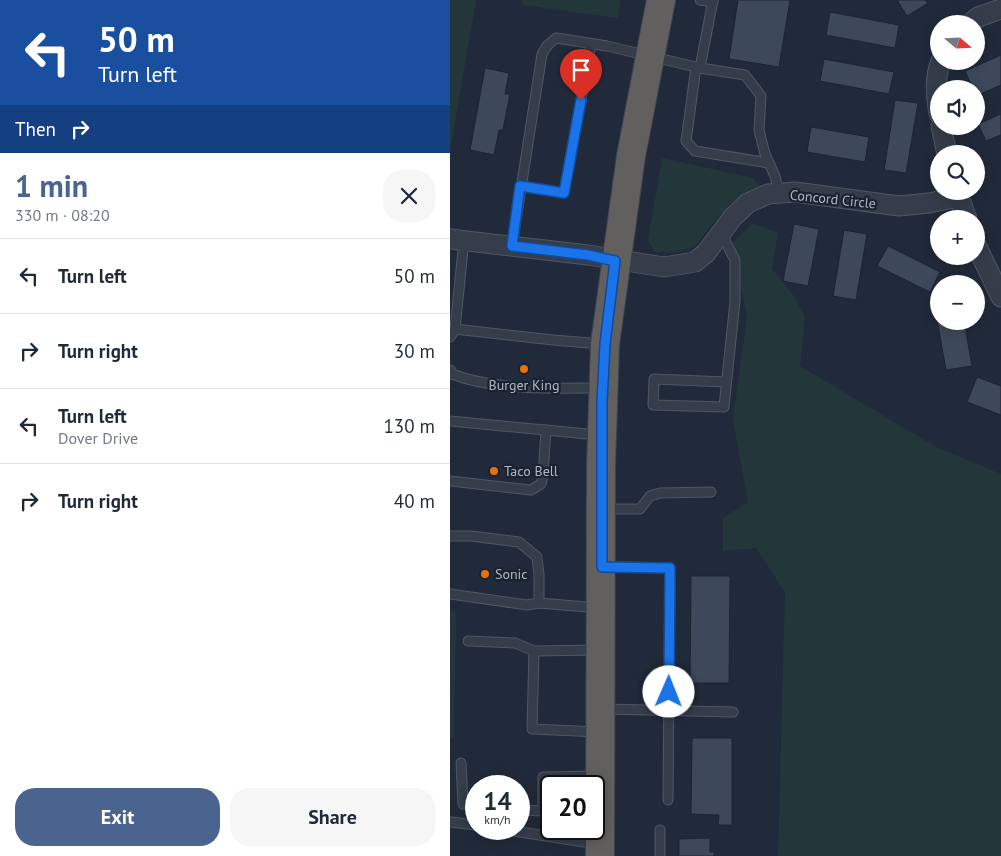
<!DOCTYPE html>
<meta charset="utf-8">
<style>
body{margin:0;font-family:"PT Sans",sans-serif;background:#f6f6f7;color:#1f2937;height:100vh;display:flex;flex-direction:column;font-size:19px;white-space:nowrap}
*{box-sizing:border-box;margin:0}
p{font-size:16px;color:#747a83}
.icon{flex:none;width:28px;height:28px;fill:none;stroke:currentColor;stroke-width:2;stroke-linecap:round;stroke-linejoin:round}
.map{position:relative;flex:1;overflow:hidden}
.details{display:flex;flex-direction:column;background:#fff;width:450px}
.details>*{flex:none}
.banner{background:#1a4fa0;color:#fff;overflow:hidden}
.needle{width:32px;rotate:109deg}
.fabs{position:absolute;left:480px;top:15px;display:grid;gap:10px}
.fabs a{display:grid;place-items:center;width:55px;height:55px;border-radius:50%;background:#fff;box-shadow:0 2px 12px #0003;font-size:25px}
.speed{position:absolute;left:15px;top:775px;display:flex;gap:10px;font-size:25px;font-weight:700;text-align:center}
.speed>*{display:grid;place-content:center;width:65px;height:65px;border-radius:50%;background:#fff;box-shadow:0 2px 12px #0003;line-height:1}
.speed small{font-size:12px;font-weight:400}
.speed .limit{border:2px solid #111;border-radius:8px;background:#fff;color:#111}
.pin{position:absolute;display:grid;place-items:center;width:42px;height:42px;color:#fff;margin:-51px -21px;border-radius:50% 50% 50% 0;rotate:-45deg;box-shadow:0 0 5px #0007}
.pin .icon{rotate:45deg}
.me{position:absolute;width:55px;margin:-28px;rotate:1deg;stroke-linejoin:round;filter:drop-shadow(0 0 4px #0008)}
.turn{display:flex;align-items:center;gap:18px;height:105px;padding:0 15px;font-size:22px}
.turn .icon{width:65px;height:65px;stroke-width:2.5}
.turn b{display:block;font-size:35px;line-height:42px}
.then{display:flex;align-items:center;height:48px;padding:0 15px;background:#0003;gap:10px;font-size:19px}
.round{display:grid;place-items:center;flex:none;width:52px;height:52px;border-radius:20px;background:#f6f6f7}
.summary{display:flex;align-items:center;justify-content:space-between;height:85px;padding:0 15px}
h1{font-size:30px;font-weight:600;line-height:38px;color:#4b638f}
.action{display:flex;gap:10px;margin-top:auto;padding:10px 15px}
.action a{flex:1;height:58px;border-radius:20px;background:#4b638f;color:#fff;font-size:20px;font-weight:600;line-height:58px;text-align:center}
.action a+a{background:#f6f6f7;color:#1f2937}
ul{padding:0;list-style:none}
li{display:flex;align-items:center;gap:15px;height:75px;padding:0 15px;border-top:1px solid #e0e1e3}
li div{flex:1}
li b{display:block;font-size:19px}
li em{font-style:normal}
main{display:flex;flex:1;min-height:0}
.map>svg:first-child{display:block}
.green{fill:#23373b}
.building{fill:#3d485a;stroke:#1c2431}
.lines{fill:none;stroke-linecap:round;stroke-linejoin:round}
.service-casing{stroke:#505765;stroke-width:11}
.minor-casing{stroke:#505765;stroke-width:21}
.trunk-casing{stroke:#3d4452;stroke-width:30}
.service{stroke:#353d4a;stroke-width:9}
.minor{stroke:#353d4a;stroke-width:19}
.trunk{stroke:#62605e;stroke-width:28}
.route-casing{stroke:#114b97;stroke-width:12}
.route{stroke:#1a73e8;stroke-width:9}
.food-dot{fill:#e8710a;stroke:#1a222f;stroke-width:2}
.labels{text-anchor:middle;stroke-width:4.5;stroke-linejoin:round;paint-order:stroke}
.street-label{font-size:14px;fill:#b0b7c7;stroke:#1a222f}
.poi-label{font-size:14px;fill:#b0b7c7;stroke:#1a222f;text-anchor:start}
</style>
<main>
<section class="details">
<div class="banner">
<div class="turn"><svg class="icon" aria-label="left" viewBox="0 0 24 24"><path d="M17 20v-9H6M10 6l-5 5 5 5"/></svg><div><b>50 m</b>Turn left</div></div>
<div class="then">Then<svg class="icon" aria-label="right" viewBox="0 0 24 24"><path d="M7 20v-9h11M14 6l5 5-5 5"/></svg></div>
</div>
<div class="summary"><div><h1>1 min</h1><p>330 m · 08:20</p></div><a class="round"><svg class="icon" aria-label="close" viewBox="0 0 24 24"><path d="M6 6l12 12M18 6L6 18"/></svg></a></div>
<ul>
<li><svg class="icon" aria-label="left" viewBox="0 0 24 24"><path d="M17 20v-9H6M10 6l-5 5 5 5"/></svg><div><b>Turn left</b></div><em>50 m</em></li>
<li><svg class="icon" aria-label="right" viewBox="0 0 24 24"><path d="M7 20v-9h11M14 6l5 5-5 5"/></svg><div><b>Turn right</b></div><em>30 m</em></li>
<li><svg class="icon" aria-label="left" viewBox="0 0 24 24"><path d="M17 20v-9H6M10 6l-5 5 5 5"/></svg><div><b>Turn left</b><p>Dover Drive</p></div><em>130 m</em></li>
<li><svg class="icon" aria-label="right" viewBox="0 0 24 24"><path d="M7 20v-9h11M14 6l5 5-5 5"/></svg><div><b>Turn right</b></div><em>40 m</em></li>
</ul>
<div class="action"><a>Exit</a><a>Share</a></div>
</section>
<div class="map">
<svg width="551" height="856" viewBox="0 0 551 856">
<rect width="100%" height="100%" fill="#212a3a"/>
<!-- green -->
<g class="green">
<polygon points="0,0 26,0 0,152"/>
<polygon points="73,0 171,0 168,18 72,5"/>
<polygon points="212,158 303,178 310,188 281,202 244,247 223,253 205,252 198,240"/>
<polygon points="303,223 328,233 322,269 344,296 355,317 350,366 488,448 551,474 551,856 328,856 335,592 306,548 273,551 273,518 298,502 283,420 297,317 282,243"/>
<polygon points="0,611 6,612 4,738 0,738"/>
</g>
<!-- building -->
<g class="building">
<polygon points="288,0 340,0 329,67 279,59"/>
<polygon points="447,0 475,0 478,3 457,16"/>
<polygon points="380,12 449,25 445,48 376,35"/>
<polygon points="551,55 551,85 526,96 526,89 523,89 515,71"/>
<polygon points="374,59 444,72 439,94 370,81"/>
<polygon points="35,68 59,73 55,94 60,94 53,130 49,130 44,155 20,150"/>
<polygon points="445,100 468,103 456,173 434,170"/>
<polygon points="551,114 551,135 536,141 528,124"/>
<polygon points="361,127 419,137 415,162 357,152"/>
<polygon points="344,224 369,229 358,286 333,281"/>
<polygon points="394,230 417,234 406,300 383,296"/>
<polygon points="438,246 490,272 480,292 427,266"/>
<polygon points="484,303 489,303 489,321 514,321 522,366 496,370"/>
<polygon points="527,377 551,386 551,415 517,402"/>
<polygon points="241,576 280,576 279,683 240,683"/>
<polygon points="242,738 282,738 282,825 268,825 269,815 241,814"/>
<polygon points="260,838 260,852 264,852 264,856 229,856 229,839"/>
</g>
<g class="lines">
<!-- service casing -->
<g class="service-casing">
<g id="service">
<polyline points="250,0 263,2"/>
<polyline points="246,67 236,141 245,151 319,163"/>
<polyline points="250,68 263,0"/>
<polyline points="70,186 114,193 141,44"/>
<polyline points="271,233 285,260 285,301 274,407 203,405 204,379 276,382"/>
<polyline points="62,246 92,54 97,46 106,38 157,46 250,68 295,75 311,96 309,130 315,154 325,176 329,193"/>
<polyline points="5,329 14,240"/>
<polyline points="0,337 5,329 103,340 152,344"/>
<path d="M0,370l2,4c44,17 102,14 149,14"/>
<polyline points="0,421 148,435"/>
<polyline points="0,481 81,490 91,484 93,475 96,430"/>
<polyline points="154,509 190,509 200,496 210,493 261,492"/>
<polyline points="0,536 21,536 69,542 87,557 89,575 89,603"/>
<polyline points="155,567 220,568 218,800"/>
<polyline points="0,594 77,605 89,603 149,608"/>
<polyline points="18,641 65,643 84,651"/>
<polyline points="147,650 84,651 82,729 148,732"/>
<polyline points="154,709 283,712"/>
<polyline points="11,763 13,804 26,806"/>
<polyline points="69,810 93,811 93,777 148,776"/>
<polyline points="0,822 26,825"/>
<polyline points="51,829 147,844"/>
<polyline points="210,856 210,830"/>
</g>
</g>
<!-- minor casing -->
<g class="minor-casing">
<g id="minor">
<polyline points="520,24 528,17 551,9"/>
<path d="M489,114c-3,-17 -5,-36 2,-53"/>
<polyline points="491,126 497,154"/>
<polyline points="507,191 517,219"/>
<polyline points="0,239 138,255 214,267 245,262 256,253 283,217 298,203 318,194 345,192 449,206 479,203 509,197"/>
<polyline points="526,245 551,297"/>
</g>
</g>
<!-- trunk casing -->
<g class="trunk-casing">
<polyline id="trunk" points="150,856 151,465 155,344 181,156 211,0"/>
</g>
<!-- service -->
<use href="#service" class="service"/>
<!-- minor -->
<use href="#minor" class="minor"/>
<!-- trunk -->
<use href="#trunk" class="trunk"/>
</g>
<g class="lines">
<!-- route casing -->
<g class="route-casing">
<polyline id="route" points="131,100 114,193 70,186 62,246 138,255 165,261 155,344 152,402 152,567 220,568 219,692"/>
</g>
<!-- route -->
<use href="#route" class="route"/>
</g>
<!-- markers -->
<g class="food-dot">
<circle cx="74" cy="369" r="5"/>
<circle cx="44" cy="471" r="5"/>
<circle cx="35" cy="574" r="5"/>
</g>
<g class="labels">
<!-- street labels -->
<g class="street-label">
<text transform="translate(383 199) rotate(6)" y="5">Concord Circle</text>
</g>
<!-- poi labels -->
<g class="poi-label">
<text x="74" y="390" text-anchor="middle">Burger King</text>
<text x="54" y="476">Taco Bell</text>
<text x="45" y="579">Sonic</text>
</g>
</g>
</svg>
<div class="fabs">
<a><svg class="needle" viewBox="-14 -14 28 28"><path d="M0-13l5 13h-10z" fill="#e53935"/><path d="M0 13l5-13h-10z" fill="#747a83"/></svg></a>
<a><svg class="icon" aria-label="sound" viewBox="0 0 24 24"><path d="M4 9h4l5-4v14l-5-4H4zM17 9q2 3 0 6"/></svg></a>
<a><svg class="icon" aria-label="search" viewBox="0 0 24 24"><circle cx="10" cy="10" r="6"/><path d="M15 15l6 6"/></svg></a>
<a>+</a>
<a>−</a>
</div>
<div class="speed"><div>14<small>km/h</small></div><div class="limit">20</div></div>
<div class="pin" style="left:131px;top:100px;background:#d93025"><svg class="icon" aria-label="arrive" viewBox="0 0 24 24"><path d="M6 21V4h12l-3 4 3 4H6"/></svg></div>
<svg class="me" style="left:219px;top:692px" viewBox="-20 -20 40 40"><circle r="19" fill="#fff"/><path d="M0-13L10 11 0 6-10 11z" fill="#1a73e8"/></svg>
</div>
</main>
